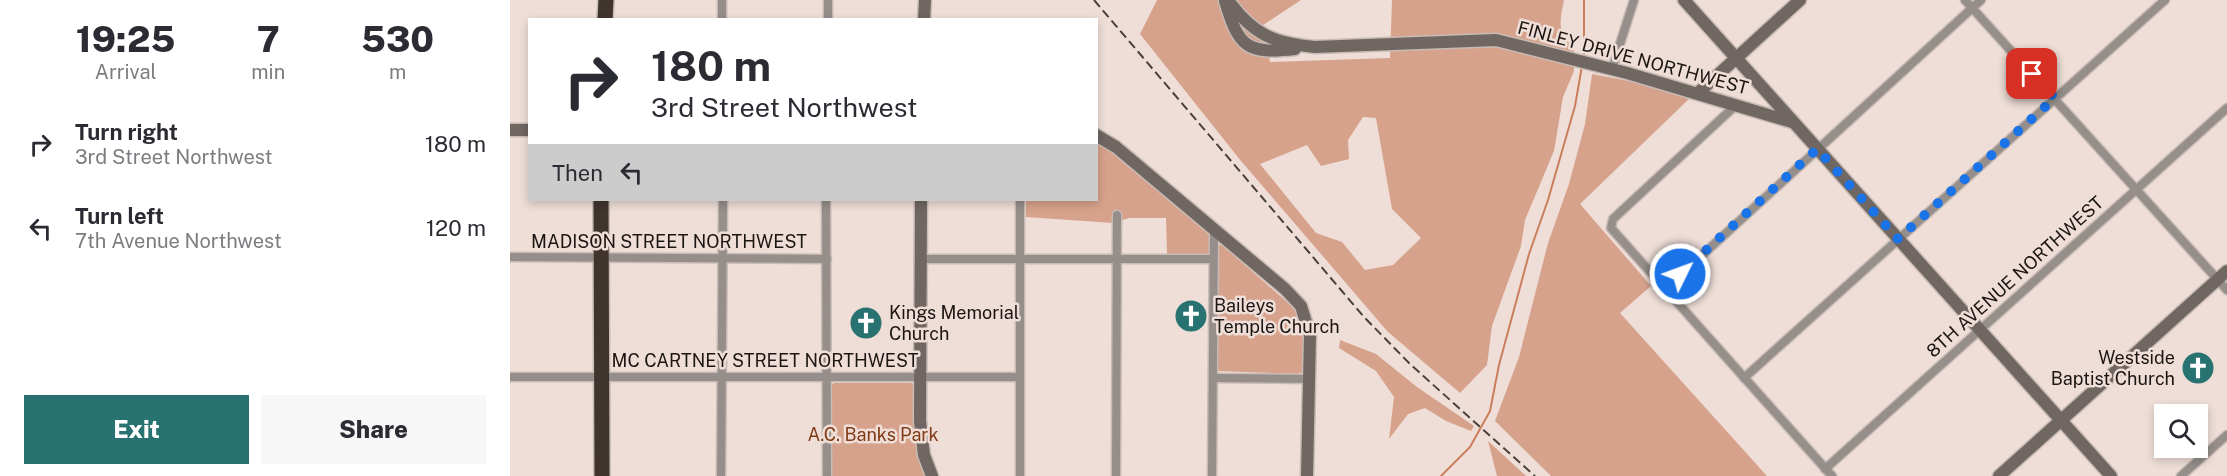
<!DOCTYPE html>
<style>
body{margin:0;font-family:"Public Sans",sans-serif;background:#f7f7f7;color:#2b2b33;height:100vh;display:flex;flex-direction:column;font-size:22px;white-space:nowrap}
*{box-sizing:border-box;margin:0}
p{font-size:20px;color:#7c7c81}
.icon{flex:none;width:33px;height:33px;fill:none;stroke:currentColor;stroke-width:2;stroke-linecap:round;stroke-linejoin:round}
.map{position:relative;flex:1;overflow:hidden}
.drawer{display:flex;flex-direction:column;background:#fff;width:510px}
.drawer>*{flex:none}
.top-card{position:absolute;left:18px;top:18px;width:570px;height:183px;border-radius:0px;box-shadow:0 3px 9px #0003;background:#fff;color:#2b2b33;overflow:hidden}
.fabs{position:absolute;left:1644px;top:404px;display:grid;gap:12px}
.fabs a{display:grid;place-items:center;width:54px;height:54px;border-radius:0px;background:#fff;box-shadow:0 3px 9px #0003;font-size:30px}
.pin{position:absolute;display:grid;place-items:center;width:51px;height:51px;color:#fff;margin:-26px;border-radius:12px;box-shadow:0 3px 9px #0006}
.me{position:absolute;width:66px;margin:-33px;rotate:48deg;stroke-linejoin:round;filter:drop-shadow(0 0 4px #0008)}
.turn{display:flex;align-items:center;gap:21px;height:126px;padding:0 24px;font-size:27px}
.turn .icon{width:78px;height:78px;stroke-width:2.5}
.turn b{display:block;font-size:42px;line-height:51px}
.then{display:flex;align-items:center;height:57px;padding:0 24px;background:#0003;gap:12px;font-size:22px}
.eta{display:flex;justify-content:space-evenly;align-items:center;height:102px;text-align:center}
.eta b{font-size:36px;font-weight:800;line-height:42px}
.button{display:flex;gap:12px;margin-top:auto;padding:12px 24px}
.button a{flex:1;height:69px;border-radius:0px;background:#287271;color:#fff;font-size:24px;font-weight:800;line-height:69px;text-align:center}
.button a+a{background:#f7f7f7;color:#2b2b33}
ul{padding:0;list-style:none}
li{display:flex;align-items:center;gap:18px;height:84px;padding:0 24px}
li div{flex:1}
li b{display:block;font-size:22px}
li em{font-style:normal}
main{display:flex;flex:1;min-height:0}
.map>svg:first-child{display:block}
.green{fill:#d7a28b;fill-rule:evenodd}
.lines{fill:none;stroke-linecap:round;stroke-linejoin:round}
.stream{stroke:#ca7e5c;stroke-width:2}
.street-casing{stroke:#c8bab4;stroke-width:11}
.secondary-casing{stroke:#c8bab4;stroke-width:15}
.highway-casing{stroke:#c8bab4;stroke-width:18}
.street{stroke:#958e8b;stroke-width:8}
.secondary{stroke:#706763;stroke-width:12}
.highway{stroke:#40342f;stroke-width:15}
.rail{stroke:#48403d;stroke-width:2;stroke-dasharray:9 4.5;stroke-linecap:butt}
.route{stroke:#1a73e8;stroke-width:10;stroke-dasharray:0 18}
.labels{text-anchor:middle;stroke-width:5;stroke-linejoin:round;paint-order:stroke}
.street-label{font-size:18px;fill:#1b1513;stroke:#eeded7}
.poi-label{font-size:18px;fill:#1b1513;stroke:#eeded7;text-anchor:start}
.park-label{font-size:18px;fill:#813a15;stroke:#eeded7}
</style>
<main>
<section class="drawer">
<div class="eta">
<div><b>19:25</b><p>Arrival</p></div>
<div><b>7</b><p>min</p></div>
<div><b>530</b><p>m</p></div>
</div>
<ul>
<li><svg class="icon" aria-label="right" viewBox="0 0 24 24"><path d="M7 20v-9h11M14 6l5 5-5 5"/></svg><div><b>Turn right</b><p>3rd Street Northwest</p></div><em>180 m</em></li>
<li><svg class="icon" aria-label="left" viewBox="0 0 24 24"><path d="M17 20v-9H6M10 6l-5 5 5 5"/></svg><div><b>Turn left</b><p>7th Avenue Northwest</p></div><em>120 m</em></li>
</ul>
<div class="button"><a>Exit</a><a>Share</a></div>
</section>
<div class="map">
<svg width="1717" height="476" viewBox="0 0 1717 476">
<rect width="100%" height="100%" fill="#eeded7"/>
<!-- green -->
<g class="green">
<path d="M647,0h144l-38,25 7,37 120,-4 2,-58h172c-4,20 -8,34 10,47v24l-11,26 -9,54 -29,69 -4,26 -29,80 -5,39 -27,28 -72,-61 -147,-171 -101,-127zM853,117l13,1 16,91 29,29 -28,27 -28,5 -23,-28 -26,-9 -56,-69 47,-19 14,21 28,-7 -1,-19z"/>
<polygon points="1082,74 1124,82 1180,98 1070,204 1141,286 1110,313 1257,476 1041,476 985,421 1009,357 1038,243 1059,184 1075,124"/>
<polygon points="587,140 595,143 700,234 700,255 657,255 656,218 619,218 603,223 516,217 516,200 586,200"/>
<polygon points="711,244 786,310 795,334 794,372 788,374 707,371 708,247"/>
<polygon points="830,340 866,354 907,387 964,426 961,431 936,421 915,408 898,414 879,439 884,397 866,371 829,348"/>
<path d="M324,383h77l5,3c2,34 -3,58 12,90h-97v-91z"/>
<polygon points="978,441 1016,476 987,476"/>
</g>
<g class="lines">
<!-- stream -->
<g class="stream">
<polyline points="1074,0 1074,57"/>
<polyline points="931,476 960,447 980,411 989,365 1019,254 1038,200 1065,106 1072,66"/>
</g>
<!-- street casing -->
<g class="street-casing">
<g id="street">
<polyline points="212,0 212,20"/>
<polyline points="318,0 318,20"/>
<polyline points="1455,0 1717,290"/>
<polyline points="1102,69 1124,0"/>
<polyline points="1226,105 1103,219 1101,228 1322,476"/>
<polyline points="316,200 317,476"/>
<polyline points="0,257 317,259"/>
<polyline points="411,259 703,259"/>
<polyline points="1154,290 1471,0"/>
<polyline points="0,377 510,377"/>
<polyline points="703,378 798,379"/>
<polyline points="1234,378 1655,0"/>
<polyline points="1315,469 1717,108"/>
<polyline points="211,476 213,200"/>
<polyline points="510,476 510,200"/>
<polyline points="606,476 607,215"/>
<polyline points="702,476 704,230"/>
<polyline points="1671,476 1717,435"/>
</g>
</g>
<!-- secondary casing -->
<g class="secondary-casing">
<g id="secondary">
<path d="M718,0c25,35 46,43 87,47l181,-7 131,33 165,49"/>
<polyline points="1174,0 1601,476"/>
<path d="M715,1c14,47 22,53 70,48"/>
<polyline points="414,20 415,0"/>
<polyline points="1188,93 1290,0"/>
<polyline points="0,130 20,130"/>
<polyline points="586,135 606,147 775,289 791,306 800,335 797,476"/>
<polyline points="411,200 410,421 414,455 422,476"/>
<polyline points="1489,476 1717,271"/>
</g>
</g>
<!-- highway casing -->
<g class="highway-casing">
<g id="highway">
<polyline points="95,20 96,0"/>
<polyline points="91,200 92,476"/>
</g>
</g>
<!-- street -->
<use href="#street" class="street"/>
<!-- secondary -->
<use href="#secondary" class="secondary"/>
<!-- highway -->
<use href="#highway" class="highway"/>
<!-- rail -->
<polyline class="rail" points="584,0 854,317 901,365 1025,476"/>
</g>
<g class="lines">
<!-- route -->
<polyline class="route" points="1170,274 1307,149 1388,239 1545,98 1522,74"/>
</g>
<!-- icons -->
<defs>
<g id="church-disc" transform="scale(1.725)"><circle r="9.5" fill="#287271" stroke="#eeded7"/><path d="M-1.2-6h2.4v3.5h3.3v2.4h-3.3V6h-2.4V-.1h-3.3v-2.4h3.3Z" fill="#fff"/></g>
</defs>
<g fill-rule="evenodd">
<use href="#church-disc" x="681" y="316"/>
<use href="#church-disc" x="356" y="323"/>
<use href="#church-disc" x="1688" y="368"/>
</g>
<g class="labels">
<!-- street labels -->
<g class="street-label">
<text transform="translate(1123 58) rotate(15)" y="6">FINLEY DRIVE NORTHWEST</text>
<text x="159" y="248">MADISON STREET NORTHWEST</text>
<text transform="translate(1505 277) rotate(-42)" y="6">8TH AVENUE NORTHWEST</text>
<text x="255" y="367">MC CARTNEY STREET NORTHWEST</text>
</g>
<!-- poi labels -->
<g class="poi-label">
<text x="704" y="312">Baileys<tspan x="704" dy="21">Temple Church</tspan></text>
<text x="379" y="319">Kings Memorial<tspan x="379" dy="21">Church</tspan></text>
<text x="1665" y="364" text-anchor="end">Westside<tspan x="1665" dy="21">Baptist Church</tspan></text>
</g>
<!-- park labels -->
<g class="park-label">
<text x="363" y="441">A.C. Banks Park</text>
</g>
</g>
</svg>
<div class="fabs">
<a><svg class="icon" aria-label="search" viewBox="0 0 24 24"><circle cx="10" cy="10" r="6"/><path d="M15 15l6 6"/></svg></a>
</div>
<div class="pin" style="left:1522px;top:74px;background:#d93025"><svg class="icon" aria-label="arrive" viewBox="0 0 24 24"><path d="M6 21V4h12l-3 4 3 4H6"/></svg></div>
<svg class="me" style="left:1170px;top:274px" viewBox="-20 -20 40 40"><circle r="17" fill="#1a73e8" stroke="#fff" stroke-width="3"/><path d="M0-11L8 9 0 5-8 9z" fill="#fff"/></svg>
<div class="top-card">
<div class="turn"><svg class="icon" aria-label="right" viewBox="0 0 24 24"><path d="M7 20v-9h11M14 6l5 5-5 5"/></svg><div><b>180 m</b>3rd Street Northwest</div></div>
<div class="then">Then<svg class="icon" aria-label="left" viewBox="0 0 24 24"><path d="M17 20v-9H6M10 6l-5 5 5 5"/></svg></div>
</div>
</div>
</main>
